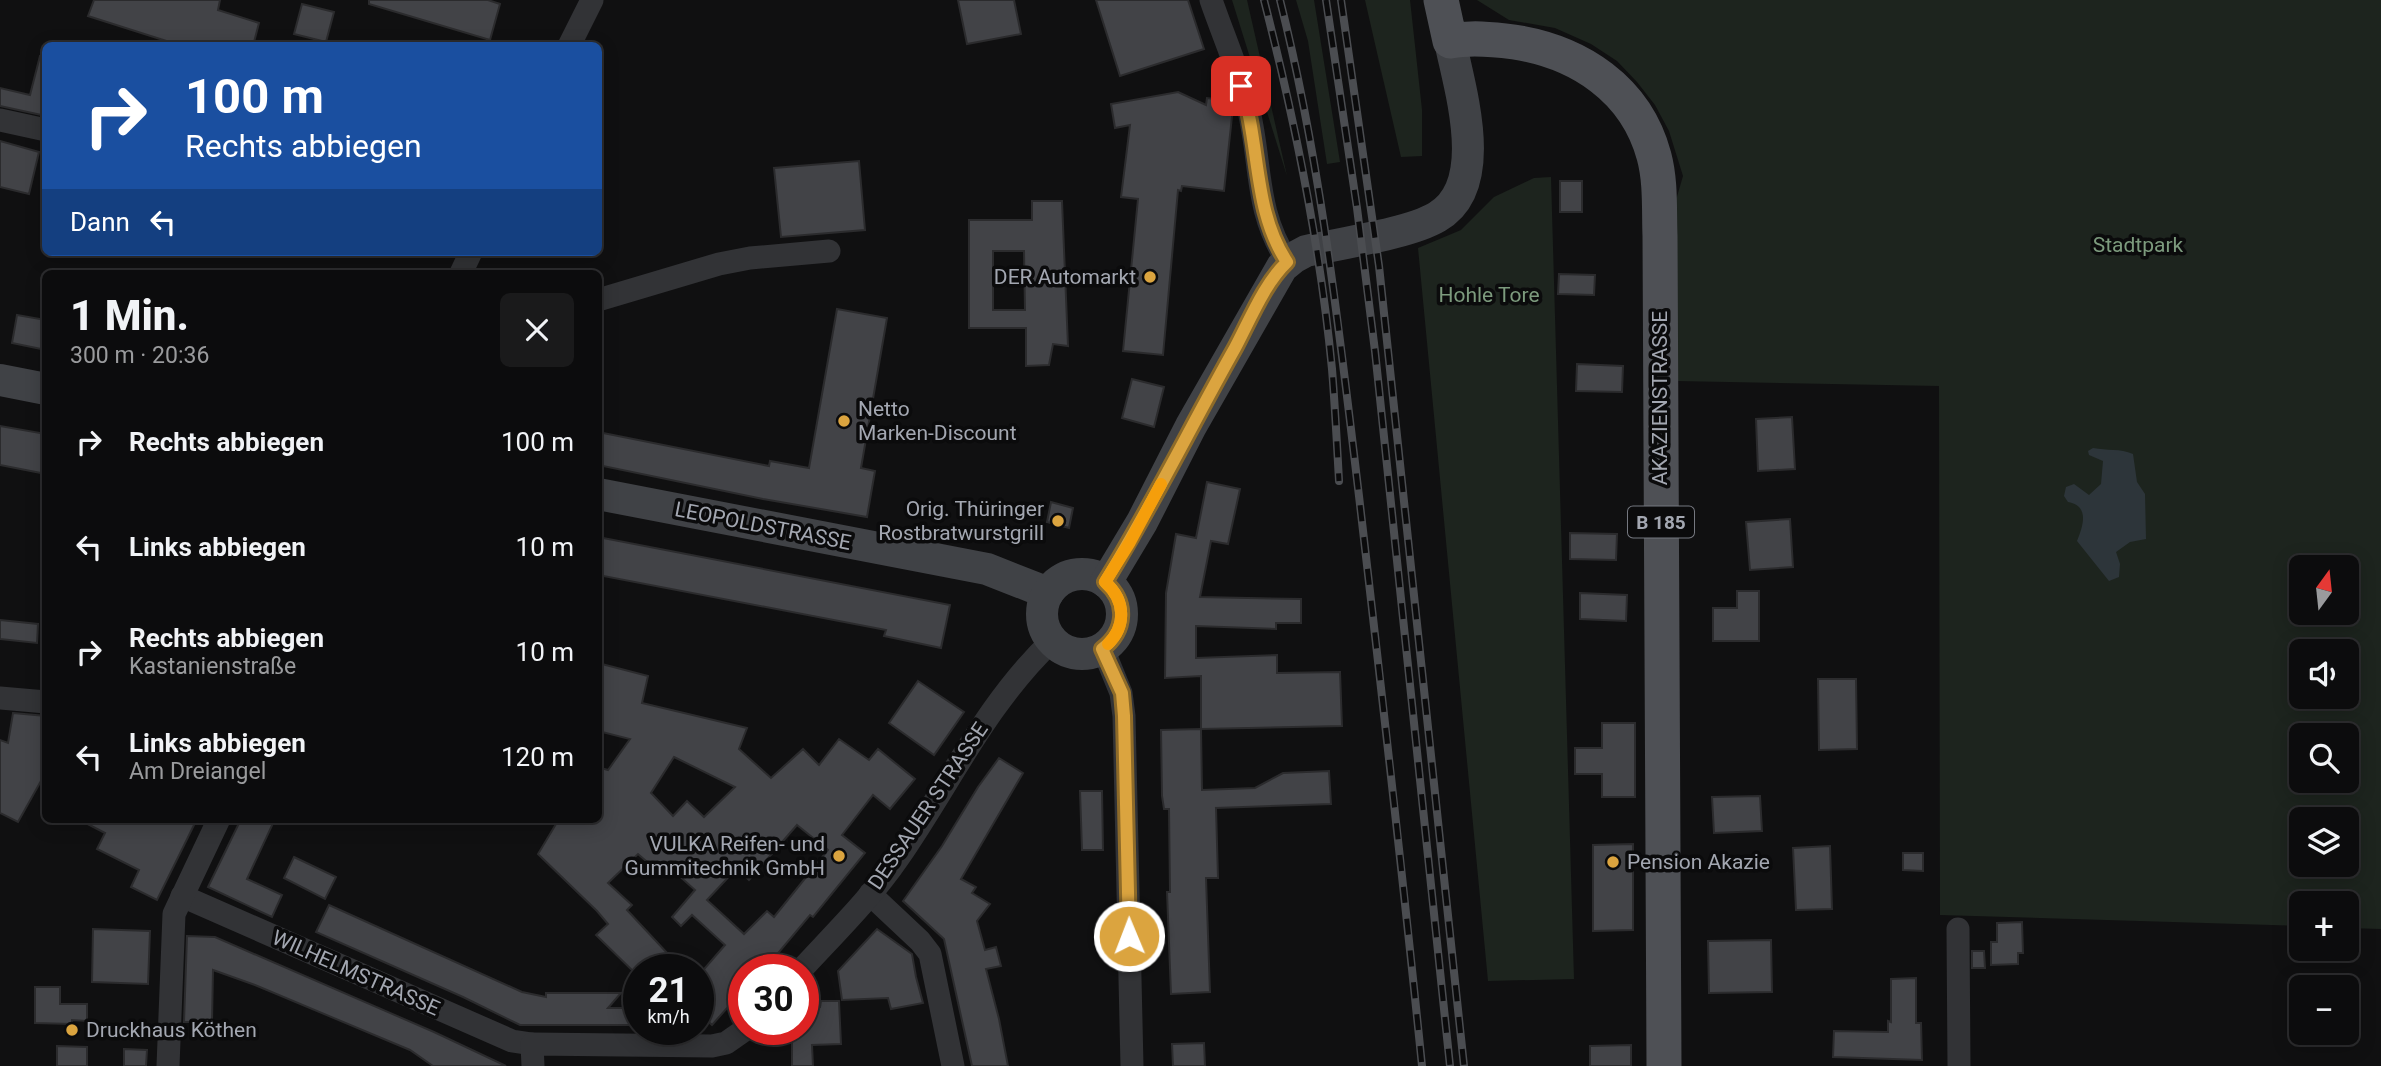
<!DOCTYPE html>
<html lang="de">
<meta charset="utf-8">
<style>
body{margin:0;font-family:Roboto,sans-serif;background:#1a1a1b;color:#f1f3f6;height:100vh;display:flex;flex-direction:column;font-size:26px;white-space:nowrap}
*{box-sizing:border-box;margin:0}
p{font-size:23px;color:#9a9b9d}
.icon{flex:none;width:38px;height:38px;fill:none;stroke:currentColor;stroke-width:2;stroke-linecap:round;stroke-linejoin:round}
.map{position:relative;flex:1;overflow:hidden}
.panel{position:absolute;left:42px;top:270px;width:560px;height:553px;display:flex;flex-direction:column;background:#0c0c0d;border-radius:10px;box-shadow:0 4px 18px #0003,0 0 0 2px #2c2c2e}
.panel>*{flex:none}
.banner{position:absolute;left:42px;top:42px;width:560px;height:214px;border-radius:10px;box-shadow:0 4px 18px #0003,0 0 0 2px #2c2c2e;background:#1a4fa0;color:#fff;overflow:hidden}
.needle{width:46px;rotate:15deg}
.controls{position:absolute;left:2289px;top:555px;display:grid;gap:14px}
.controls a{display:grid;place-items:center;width:70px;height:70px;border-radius:10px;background:#0c0c0d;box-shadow:0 4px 18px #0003,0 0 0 2px #2c2c2e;font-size:35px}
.speed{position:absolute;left:623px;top:954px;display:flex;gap:14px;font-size:35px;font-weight:700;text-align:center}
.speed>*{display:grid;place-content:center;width:91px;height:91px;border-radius:50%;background:#0c0c0d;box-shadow:0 4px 18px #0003,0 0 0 2px #2c2c2e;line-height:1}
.speed small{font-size:18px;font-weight:400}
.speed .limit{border:10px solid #d22;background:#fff;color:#111}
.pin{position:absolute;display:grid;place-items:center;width:60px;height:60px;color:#fff;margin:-30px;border-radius:14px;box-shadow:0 4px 10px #0006}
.me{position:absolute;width:77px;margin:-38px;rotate:359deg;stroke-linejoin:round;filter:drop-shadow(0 0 5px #0008)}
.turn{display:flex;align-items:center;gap:24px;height:147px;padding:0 28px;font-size:32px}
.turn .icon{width:91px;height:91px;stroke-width:2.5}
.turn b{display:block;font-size:49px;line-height:60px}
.then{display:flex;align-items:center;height:66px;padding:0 28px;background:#0003;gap:14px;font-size:26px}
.round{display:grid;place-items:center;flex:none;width:74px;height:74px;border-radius:10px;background:#1a1a1b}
.head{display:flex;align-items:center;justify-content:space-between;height:119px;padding:0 28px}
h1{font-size:42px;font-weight:800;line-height:52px}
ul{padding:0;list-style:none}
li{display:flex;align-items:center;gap:21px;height:105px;padding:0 28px}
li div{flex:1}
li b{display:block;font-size:26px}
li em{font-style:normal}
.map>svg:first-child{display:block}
.green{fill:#1d241e;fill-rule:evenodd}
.water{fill:#2d353a}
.building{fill:#424347;stroke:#2b2b2d;stroke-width:2;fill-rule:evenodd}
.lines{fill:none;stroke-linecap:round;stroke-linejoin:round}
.street{stroke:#323336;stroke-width:23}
.secondary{stroke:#404246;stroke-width:32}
.primary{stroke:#4e5055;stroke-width:35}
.rail-casing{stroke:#4b4d51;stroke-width:8}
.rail{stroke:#0b0b0c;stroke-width:5;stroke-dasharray:16;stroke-linecap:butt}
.route-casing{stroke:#8e6b29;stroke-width:18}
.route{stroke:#dba43f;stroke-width:12}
.slow{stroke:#f59e0b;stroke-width:12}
.poi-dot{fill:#dba43f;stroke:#0b0b0c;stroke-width:2.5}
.labels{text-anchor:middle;stroke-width:7;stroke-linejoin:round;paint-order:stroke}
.shield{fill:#0b0b0c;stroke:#757880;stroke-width:2}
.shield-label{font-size:19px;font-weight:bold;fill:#a3a7b1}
.park-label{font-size:21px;fill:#7c9a7d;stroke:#0b0b0c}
.poi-label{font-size:21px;fill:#a3a7b1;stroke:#0b0b0c;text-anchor:end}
.street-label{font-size:21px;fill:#a3a7b1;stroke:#0b0b0c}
</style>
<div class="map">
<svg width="2381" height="1066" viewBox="0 0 2381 1066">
<rect width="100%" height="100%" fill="#101011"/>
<!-- green -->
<g class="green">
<polygon points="1232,0 1247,0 1287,176"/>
<polygon points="1296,0 1314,0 1340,162 1327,164 1308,41"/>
<polygon points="1365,0 1410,0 1422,110 1422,156 1401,157"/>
<path d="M1477,0h904v929l-34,-1v-25h-46v23l-361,-11 -1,-529 -263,-5v-181l7,-24 -14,-45 -14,-26 -18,-23 -20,-21 -26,-17 -36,-16 -46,-8zM2301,567h46v45h-46zM2301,651h46v45h-46zM2301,735h46v45h-46zM2301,819h46v45h-46z"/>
<polygon points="1551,177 1574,979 1488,981 1418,248 1461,230 1494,197 1534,178"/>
</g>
<!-- water -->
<path class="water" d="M2093,448c14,3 27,0 40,6l4,28 8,12 1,45 -16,3 -14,10 4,12 -1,13 -10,4 -32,-40c6,-15 13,-35 -9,-39l-4,-6 2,-9 8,-3 15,11 12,-11 2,-23 -14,-6 -1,-4z"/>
<!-- building -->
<g class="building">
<polygon points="94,0 220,0 218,10 259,23 253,46 182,46 88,16"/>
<polygon points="369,0 488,0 500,4 490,40 369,4"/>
<polygon points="958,0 1014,0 1021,34 967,44"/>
<polygon points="1096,0 1188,0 1204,49 1120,76"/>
<polygon points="302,4 334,12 326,42 294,34"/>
<polygon points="40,56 46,57 46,116 0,106 0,88 30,95"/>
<polygon points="1178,92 1206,105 1207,98 1232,101 1233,107 1224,191 1182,186 1181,191 1178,190 1163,355 1123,351 1138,199 1121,197 1130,125 1115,128 1111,104"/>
<polygon points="0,141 39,152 29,194 0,187"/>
<polygon points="859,161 865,230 781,237 774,168"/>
<rect x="1560" y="181" width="22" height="31"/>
<path d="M1032,201h30l6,145 -15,-2 -4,21 -23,1v-38h-57v-108h63zM993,251h31l1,59h-32z"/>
<polygon points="1559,274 1595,275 1594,295 1558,294"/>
<polygon points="837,309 887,318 861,468 875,471 867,517 763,499 598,465 598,432 769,466 770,461 809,468"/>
<polygon points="17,315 46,320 46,350 12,343"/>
<polygon points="1577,364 1623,366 1622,392 1576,391"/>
<polygon points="1132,379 1164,387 1154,427 1122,418"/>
<polygon points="1792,417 1795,469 1758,471 1756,419"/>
<polygon points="0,426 46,434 46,474 0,465"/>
<polygon points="1207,482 1240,489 1228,544 1211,541 1200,597 1301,599 1301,623 1276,623 1276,629 1196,626 1196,658 1277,655 1277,673 1340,672 1342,726 1201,729 1201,676 1165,678 1166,593 1176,534 1196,538"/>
<polygon points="1051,502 1073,508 1069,528 1047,522"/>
<polygon points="1790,519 1793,567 1750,570 1746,522"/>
<polygon points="1570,533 1617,534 1616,560 1570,559"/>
<polygon points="598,537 950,605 941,648 884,636 886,630 598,575"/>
<polygon points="1737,591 1759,591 1759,641 1713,641 1713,608 1737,608"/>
<polygon points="1580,593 1627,595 1626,621 1580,619"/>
<polygon points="0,620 38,624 37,643 0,639"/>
<path d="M598,663l50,13 -6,27 105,25 -8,21 32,29 32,-29 16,16 20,-26 30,21 9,-11 37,30 -25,30 -17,-14 -31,40 23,18 -52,64 -3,-2 -46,55h-20v19l-32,36 -14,-13v-36l27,-31 -33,-30 -11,11 -9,-9 23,-27 -28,-25 -7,8 -22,-19 -30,29 24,22 -5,5 56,60h-44l-2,5 -41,-40 12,-11 -11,-13 -59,-57 21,-35h39v-52l10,3 22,-31 -32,-8zM674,757l61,30 -31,30 -17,-16 -14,15 -22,-23zM797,825l31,25 -54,67 -7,-6 -23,23 -37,-34 30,-32 12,12z"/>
<polygon points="1818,679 1856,679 1857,749 1819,750"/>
<polygon points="918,681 964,712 934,755 889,723"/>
<polygon points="13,713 46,716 46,772 18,822 0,813 0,740 8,743"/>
<polygon points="1602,723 1635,723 1635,797 1602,797 1602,774 1575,774 1575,748 1602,748"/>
<polygon points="1201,729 1202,790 1255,788 1283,773 1329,771 1331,804 1216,808 1218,878 1206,878 1210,992 1171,994 1167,892 1170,892 1169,809 1164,809 1162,796 1161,730"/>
<polygon points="999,758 1023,773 961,879 976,887 972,893 990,904 977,921 985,950 996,947 1001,966 986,969 999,1019 1008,1066 972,1066 944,939 903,901 942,846 978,787"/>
<polygon points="1080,791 1102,791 1103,850 1082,850"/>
<polygon points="1760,796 1762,831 1714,833 1712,797"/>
<polygon points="78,819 197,819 157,900 131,887 139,870 97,849 105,833"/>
<polygon points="241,819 275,819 247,879 282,895 272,917 208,887"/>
<polygon points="1633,844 1633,930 1593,931 1593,845"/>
<polygon points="1830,846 1832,909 1796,910 1793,848"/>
<polygon points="1903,853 1923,853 1923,871 1903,870"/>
<polygon points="294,857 336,877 325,899 284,878"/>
<polygon points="329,905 522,992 546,997 546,993 621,993 608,1008 639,1008 639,1025 520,1025 463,997 316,932"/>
<polygon points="2022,922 2023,953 2018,953 2018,964 1991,965 1991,942 1997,942 1997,923"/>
<polygon points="93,929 150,931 148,984 92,982"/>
<polygon points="877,929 912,954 916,977 923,1003 891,1009 888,998 842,1000 838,971"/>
<polygon points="187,936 215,937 434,1032 506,1066 433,1066 410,1050 255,985 213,970 212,1022 184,1022"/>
<polygon points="1771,940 1772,992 1709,993 1708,941"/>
<polygon points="1972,951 1984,951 1985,968 1972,968"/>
<polygon points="1916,978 1916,1023 1921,1023 1922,1060 1833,1057 1834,1031 1888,1032 1888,1021 1891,1022 1891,979"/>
<polygon points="35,987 60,987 60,1004 87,1004 87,1021 72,1020 72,1024 35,1023"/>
<polygon points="821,1001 839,1001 841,1044 812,1045 813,1066 792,1066 792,1029 803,1029 803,1024 810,1024 810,1008 820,1007"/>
<polygon points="1204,1043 1205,1066 1173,1066 1172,1044"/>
<polygon points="1631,1045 1631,1066 1590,1066 1590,1046"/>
<polygon points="57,1046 87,1047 87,1066 57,1066"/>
<polygon points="124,1049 147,1050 146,1066 124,1066"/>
</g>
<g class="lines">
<!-- street -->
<g class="street">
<path d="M1211,0c12,35 28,71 37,107 14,55 6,104 40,155"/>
<polyline points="569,46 592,0"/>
<polyline points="0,120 46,130"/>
<polyline points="461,273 471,252"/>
<polyline points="598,300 719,264 750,258 829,251"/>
<polyline points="1103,649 1121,693 1124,716 1132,1066"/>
<polyline points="0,698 46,702"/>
<polyline points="870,894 920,941 930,954 953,1066"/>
<polyline points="182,896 512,1041 532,1044"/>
<polyline points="1958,929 1959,1066"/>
<path d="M801,970c34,-37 70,-72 98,-113 50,-72 88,-155 153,-216"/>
<polyline points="168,1066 174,914 219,819"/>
<polyline points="533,1066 532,1044 712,1046 726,1043 746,1029"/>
</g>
<!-- secondary -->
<g class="secondary">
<polyline points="0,380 46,389"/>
<polyline points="598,494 987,569 1048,593"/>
<circle cx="1082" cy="614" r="40"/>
<path d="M1106,582l36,-60 49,-96 91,-159 11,-9 13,-7c35,-8 102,-17 131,-34 54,-31 23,-127 13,-176"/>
</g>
<!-- primary -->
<path class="primary" d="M1441,0l9,41c21,-4 42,-2 64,1 65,10 122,47 140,114 7,26 5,54 6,80l4,830"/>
<!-- rail casing -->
<g class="rail-casing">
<g id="rail">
<path d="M1264,0c31,121 56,244 68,369 3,37 5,75 7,112"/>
<path d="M1280,0c41,163 59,330 79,496 22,190 44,380 63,570"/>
<polyline points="1326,0 1357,208 1375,351 1450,1066"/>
<polyline points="1341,0 1379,266 1464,1066"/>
</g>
</g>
<!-- rail -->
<use href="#rail" class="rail"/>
</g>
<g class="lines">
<!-- route casing -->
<g class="route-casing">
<path id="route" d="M1129,936l-5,-220 -2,-23 -20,-44c24,-18 26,-47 3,-67 47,-76 86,-156 130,-234 15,-28 29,-64 52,-86 -35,-53 -26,-118 -46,-176"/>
</g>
<!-- route -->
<use href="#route" class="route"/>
<!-- slow -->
<path class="slow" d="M1108,644c19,-19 17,-44 -3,-62l25,-40 31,-58"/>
</g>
<!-- markers -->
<g class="poi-dot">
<circle cx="1150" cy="277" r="7"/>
<circle cx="844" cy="421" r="7"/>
<circle cx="1058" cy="521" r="7"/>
<circle cx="839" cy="856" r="7"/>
<circle cx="1613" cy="862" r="7"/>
<circle cx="72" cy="1030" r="7"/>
</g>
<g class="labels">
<!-- shield labels -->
<rect class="shield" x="1628" y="506.5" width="66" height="31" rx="5"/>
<g class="shield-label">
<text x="1661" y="529">B 185</text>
</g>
<!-- park labels -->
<g class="park-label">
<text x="2138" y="252">Stadtpark</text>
<text x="1489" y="302">Hohle Tore</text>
</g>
<!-- poi labels -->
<g class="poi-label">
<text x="1136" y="284">DER Automarkt</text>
<text x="858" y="416" text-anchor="start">Netto<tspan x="858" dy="24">Marken-Discount</tspan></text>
<text x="1044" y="516">Orig. Thüringer<tspan x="1044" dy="24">Rostbratwurstgrill</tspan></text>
<text x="825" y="851">VULKA Reifen- und<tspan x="825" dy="24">Gummitechnik GmbH</tspan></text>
<text x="1627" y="869" text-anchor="start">Pension Akazie</text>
<text x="86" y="1037" text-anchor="start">Druckhaus Köthen</text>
</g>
<!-- street labels -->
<g class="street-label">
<text transform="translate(1660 398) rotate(-90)" y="7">AKAZIENSTRASSE</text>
<text transform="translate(763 526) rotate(11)" y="7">LEOPOLDSTRASSE</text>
<text transform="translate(928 806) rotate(-56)" y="7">DESSAUER STRASSE</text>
<text transform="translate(356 973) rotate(24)" y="7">WILHELMSTRASSE</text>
</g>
</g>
</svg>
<div class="controls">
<a><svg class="needle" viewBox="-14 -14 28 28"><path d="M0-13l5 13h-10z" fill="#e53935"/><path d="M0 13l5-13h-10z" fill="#9a9b9d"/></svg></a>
<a><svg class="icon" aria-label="sound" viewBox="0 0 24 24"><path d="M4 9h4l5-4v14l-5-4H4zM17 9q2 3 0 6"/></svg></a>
<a><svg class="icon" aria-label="search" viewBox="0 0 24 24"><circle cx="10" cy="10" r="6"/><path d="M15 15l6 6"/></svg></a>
<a><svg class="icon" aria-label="layers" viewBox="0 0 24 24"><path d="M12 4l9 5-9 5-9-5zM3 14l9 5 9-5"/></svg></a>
<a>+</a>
<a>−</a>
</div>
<div class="speed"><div>21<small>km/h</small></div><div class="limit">30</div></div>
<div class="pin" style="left:1241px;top:86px;background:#d93025"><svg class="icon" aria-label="arrive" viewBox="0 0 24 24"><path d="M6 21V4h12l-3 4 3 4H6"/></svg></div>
<svg class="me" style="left:1129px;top:936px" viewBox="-20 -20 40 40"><circle r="17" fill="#dba43f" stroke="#fff" stroke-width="3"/><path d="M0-11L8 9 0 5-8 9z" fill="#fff"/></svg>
<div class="banner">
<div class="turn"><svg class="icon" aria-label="right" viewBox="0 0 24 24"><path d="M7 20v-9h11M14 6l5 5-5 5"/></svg><div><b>100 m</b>Rechts abbiegen</div></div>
<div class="then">Dann<svg class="icon" aria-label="left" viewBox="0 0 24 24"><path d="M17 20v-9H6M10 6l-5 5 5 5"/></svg></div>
</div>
<section class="panel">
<div class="head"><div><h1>1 Min.</h1><p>300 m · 20:36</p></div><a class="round"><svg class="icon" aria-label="close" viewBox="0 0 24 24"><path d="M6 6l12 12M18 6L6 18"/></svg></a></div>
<ul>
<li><svg class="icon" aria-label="right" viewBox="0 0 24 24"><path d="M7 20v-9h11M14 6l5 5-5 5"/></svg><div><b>Rechts abbiegen</b></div><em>100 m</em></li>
<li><svg class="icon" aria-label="left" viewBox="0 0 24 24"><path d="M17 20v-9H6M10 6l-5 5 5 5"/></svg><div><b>Links abbiegen</b></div><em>10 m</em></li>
<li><svg class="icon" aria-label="right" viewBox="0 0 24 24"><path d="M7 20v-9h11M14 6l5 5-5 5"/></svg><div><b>Rechts abbiegen</b><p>Kastanienstraße</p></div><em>10 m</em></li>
<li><svg class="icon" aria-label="left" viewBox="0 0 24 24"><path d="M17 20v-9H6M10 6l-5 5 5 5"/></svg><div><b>Links abbiegen</b><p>Am Dreiangel</p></div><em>120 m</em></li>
</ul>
</section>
</div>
